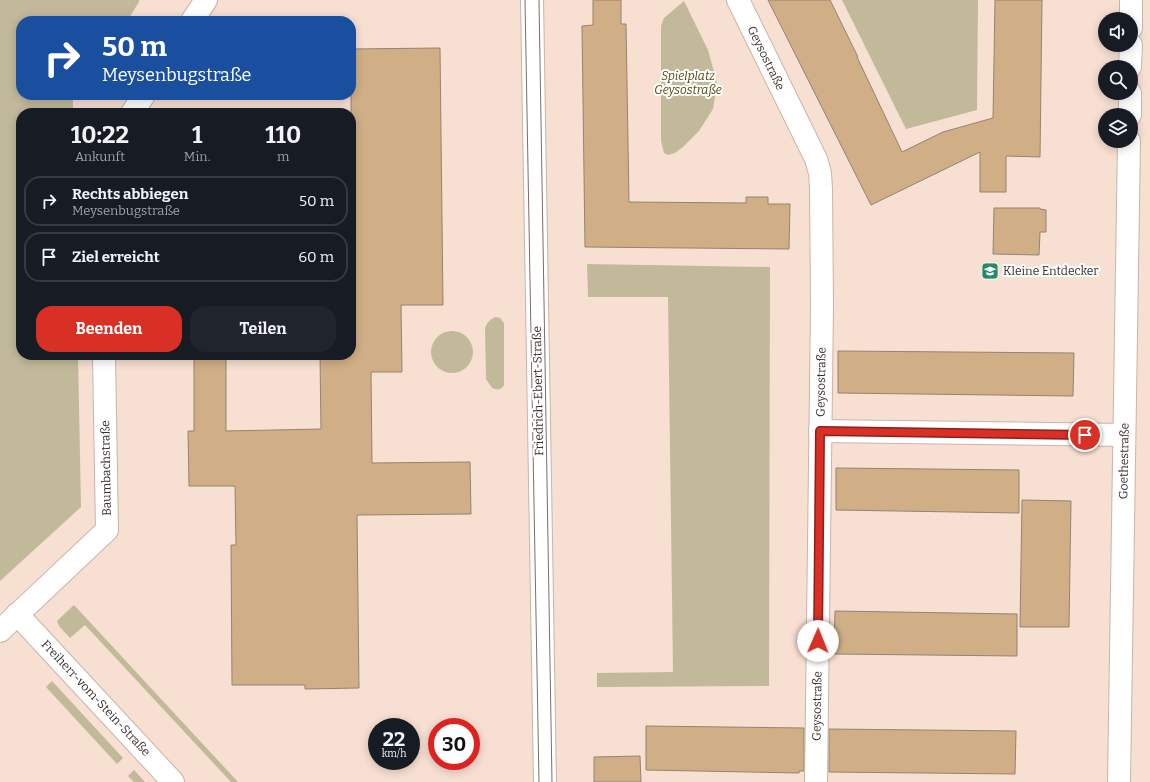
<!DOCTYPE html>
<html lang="de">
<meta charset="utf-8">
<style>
body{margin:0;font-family:Bitter,serif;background:#20242c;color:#f1f3f6;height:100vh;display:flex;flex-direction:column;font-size:15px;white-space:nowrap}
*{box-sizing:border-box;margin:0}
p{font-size:13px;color:#9ea1a6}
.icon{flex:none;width:22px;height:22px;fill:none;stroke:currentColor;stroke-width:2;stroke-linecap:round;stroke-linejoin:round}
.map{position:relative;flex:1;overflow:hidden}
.sheet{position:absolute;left:16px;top:108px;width:340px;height:252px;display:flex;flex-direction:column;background:#171b24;border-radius:16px;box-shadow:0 2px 10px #0003}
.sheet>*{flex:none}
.banner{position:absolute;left:16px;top:16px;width:340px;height:84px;border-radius:16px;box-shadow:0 2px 10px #0003;background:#1a4fa0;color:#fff;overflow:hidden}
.fabs{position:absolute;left:1098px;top:12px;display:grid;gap:8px}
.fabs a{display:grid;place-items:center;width:40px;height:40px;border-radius:50%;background:#171b24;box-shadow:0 2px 10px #0003;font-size:20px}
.speed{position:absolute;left:368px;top:718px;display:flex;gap:8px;font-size:20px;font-weight:700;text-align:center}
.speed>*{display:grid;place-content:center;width:52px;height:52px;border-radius:50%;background:#171b24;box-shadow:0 2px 10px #0003;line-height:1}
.speed small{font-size:10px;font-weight:400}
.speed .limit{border:6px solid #d22;background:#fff;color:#111}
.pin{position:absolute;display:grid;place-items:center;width:34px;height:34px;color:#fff;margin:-17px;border:2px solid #fff;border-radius:50%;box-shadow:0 1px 4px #0007}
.me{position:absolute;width:44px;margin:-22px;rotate:1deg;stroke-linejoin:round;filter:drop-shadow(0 0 3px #0008)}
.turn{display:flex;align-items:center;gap:14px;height:84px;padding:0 20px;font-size:18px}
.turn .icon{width:52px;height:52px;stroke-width:2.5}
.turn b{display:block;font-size:28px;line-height:34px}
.eta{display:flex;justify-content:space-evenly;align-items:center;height:68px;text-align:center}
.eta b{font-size:24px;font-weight:700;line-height:28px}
.cta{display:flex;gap:8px;margin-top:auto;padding:8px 20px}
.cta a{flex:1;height:46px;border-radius:16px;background:#d93025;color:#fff;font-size:16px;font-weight:700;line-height:46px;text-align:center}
.cta a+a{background:#20242c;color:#f1f3f6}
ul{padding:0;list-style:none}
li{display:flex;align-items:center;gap:12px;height:50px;margin:0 8px 6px;padding:0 12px;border:2px solid #363941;border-radius:16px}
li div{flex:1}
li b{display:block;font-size:15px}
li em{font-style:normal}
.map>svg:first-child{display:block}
.green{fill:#c1b99a}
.building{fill:#d0af86;stroke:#938473}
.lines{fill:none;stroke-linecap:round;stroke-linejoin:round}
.minor-casing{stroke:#cbb4a8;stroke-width:24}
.tertiary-casing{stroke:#cbb4a8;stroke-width:24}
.minor{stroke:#fff;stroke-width:22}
.tertiary{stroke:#fff;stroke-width:22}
.tram{stroke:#7c6d66;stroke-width:1}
.route-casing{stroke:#8d1f18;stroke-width:10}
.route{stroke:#d93025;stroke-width:7}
.labels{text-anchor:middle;stroke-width:4;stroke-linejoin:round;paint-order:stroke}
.street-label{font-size:12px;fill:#372e2a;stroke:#fff}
.park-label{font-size:12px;font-style:italic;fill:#56490c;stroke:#fff}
.poi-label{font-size:12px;fill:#372e2a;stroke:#fff;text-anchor:start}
</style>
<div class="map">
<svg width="1150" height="782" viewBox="0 0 1150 782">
<rect width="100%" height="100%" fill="#f7dfd2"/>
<!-- green -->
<g class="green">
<polygon points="0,0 139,0 139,2 127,21 21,21 21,95 73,95 73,113 21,113 21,355 78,355 81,507 0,581"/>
<polygon points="842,0 978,0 977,110 906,129"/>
<polygon points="684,1 708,50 717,83 713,109 699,131 683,147 675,153 668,155 664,153 661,141 661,26 664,18"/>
<polygon points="587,264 770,267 769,686 597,687 597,673 673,672 668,297 588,297"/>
<path d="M496,317l4,1 4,5v62c-3,5 -6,5 -12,3l-6,-9 -1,-51c2,-5 5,-9 11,-11z"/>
<circle cx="452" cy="352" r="21"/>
<polygon points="74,605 238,782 231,782 85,625 70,638 59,626 57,621"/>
<polygon points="52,681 123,758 117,764 46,687"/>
<polygon points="134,770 145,782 134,782 128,776"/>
</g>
<!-- building -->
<g class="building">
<polygon points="593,0 621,0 621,24 626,24 629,202 746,203 746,197 768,197 768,204 790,204 789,249 585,247 582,26 593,25"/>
<polygon points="768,0 830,0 858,57 857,57 902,152 943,132 993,118 995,0 1042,0 1040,157 1006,156 1006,192 980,192 980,152 871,205"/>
<polygon points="440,48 443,305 401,305 402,372 371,372 372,463 470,462 471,514 357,515 359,688 305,689 305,685 232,685 231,545 236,545 235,486 189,486 188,431 194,431 194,355 226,355 226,431 321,429 320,355 351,355 351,49"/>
<polygon points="994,208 1040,208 1040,209 1046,210 1046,232 1040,232 1039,255 993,254"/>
<polygon points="838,351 1074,353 1073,396 838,393"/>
<polygon points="836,468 1019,470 1019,513 836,510"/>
<polygon points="1022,500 1071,501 1069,627 1020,627"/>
<polygon points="835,611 1017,614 1017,656 834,654"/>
<polygon points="646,726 804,728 804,771 799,771 799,773 646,770"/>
<polygon points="829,729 1016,731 1015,774 829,772"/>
<polygon points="640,756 641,782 594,782 594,757"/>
</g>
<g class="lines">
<!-- minor casing -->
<g class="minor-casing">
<g id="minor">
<polyline points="738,0 816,159 820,173 821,189 822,306 816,782"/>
<polyline points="192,21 206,0"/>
<polyline points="1131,28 1131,0"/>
<polyline points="1130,67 1131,45"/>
<polyline points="132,113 144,95"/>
<polyline points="1130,115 1130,93"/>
<polyline points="820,431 1124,435"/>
<polyline points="17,614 173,782"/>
<polyline points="0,631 107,530 104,355"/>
<polyline points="1119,782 1129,141"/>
</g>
</g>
<!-- tertiary casing -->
<g class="tertiary-casing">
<polyline id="tertiary" points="532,0 545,782"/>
</g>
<!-- minor -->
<use href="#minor" class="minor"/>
<!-- tertiary -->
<use href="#tertiary" class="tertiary"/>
<!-- tram -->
<g class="tram">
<polyline points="525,0 539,782"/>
<polyline points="539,0 552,782"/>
</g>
</g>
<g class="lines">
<!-- route casing -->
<g class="route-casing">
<polyline id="route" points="818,641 820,431 1085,435"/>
</g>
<!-- route -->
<use href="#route" class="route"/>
</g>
<!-- icons -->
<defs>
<g id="school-square" transform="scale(0.9)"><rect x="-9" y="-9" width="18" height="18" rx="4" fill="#258b66" stroke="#fff"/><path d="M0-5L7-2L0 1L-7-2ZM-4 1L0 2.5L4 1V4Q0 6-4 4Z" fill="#fff"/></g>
</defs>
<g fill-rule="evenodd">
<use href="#school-square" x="990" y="271"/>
</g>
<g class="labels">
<!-- street labels -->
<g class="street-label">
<text transform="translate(766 58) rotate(64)" y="4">Geysostraße</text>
<text transform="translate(821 382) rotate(-89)" y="4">Geysostraße</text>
<text transform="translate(538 391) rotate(-91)" y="4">Friedrich-Ebert-Straße</text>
<text transform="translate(1124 461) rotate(-89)" y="4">Goethestraße</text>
<text transform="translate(106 468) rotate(-91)" y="4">Baumbachstraße</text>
<text transform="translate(96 698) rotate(47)" y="4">Freiherr-vom-Stein-Straße</text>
<text transform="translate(817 706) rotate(-89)" y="4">Geysostraße</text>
</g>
<!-- park labels -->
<g class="park-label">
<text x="688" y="80">Spielplatz<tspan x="688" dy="14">Geysostraße</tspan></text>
</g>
<!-- poi labels -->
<g class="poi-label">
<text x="1003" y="275">Kleine Entdecker</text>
</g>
</g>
</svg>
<div class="fabs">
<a><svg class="icon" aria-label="sound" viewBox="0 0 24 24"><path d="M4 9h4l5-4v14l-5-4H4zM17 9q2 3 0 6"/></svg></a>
<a><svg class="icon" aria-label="search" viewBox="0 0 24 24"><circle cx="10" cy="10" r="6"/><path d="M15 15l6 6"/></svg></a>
<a><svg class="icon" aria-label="layers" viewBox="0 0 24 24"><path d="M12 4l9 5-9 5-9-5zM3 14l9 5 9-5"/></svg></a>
</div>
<div class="speed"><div>22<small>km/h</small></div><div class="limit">30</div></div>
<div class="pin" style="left:1085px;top:435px;background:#d93025"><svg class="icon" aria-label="arrive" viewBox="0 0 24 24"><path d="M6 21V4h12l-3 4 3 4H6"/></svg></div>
<svg class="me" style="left:818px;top:641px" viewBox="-20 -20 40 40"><circle r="19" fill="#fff"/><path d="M0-13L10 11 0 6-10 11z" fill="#d93025"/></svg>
<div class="banner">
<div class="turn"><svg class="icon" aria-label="right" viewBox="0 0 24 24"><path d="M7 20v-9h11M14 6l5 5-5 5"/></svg><div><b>50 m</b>Meysenbugstraße</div></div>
</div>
<section class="sheet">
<div class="eta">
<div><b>10:22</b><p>Ankunft</p></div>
<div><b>1</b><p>Min.</p></div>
<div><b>110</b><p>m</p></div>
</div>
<ul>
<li><svg class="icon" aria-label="right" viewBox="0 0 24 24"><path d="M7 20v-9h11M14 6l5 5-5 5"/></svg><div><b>Rechts abbiegen</b><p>Meysenbugstraße</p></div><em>50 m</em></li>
<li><svg class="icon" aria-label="arrive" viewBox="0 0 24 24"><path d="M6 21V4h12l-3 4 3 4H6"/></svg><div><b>Ziel erreicht</b></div><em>60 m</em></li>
</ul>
<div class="cta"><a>Beenden</a><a>Teilen</a></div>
</section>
</div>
